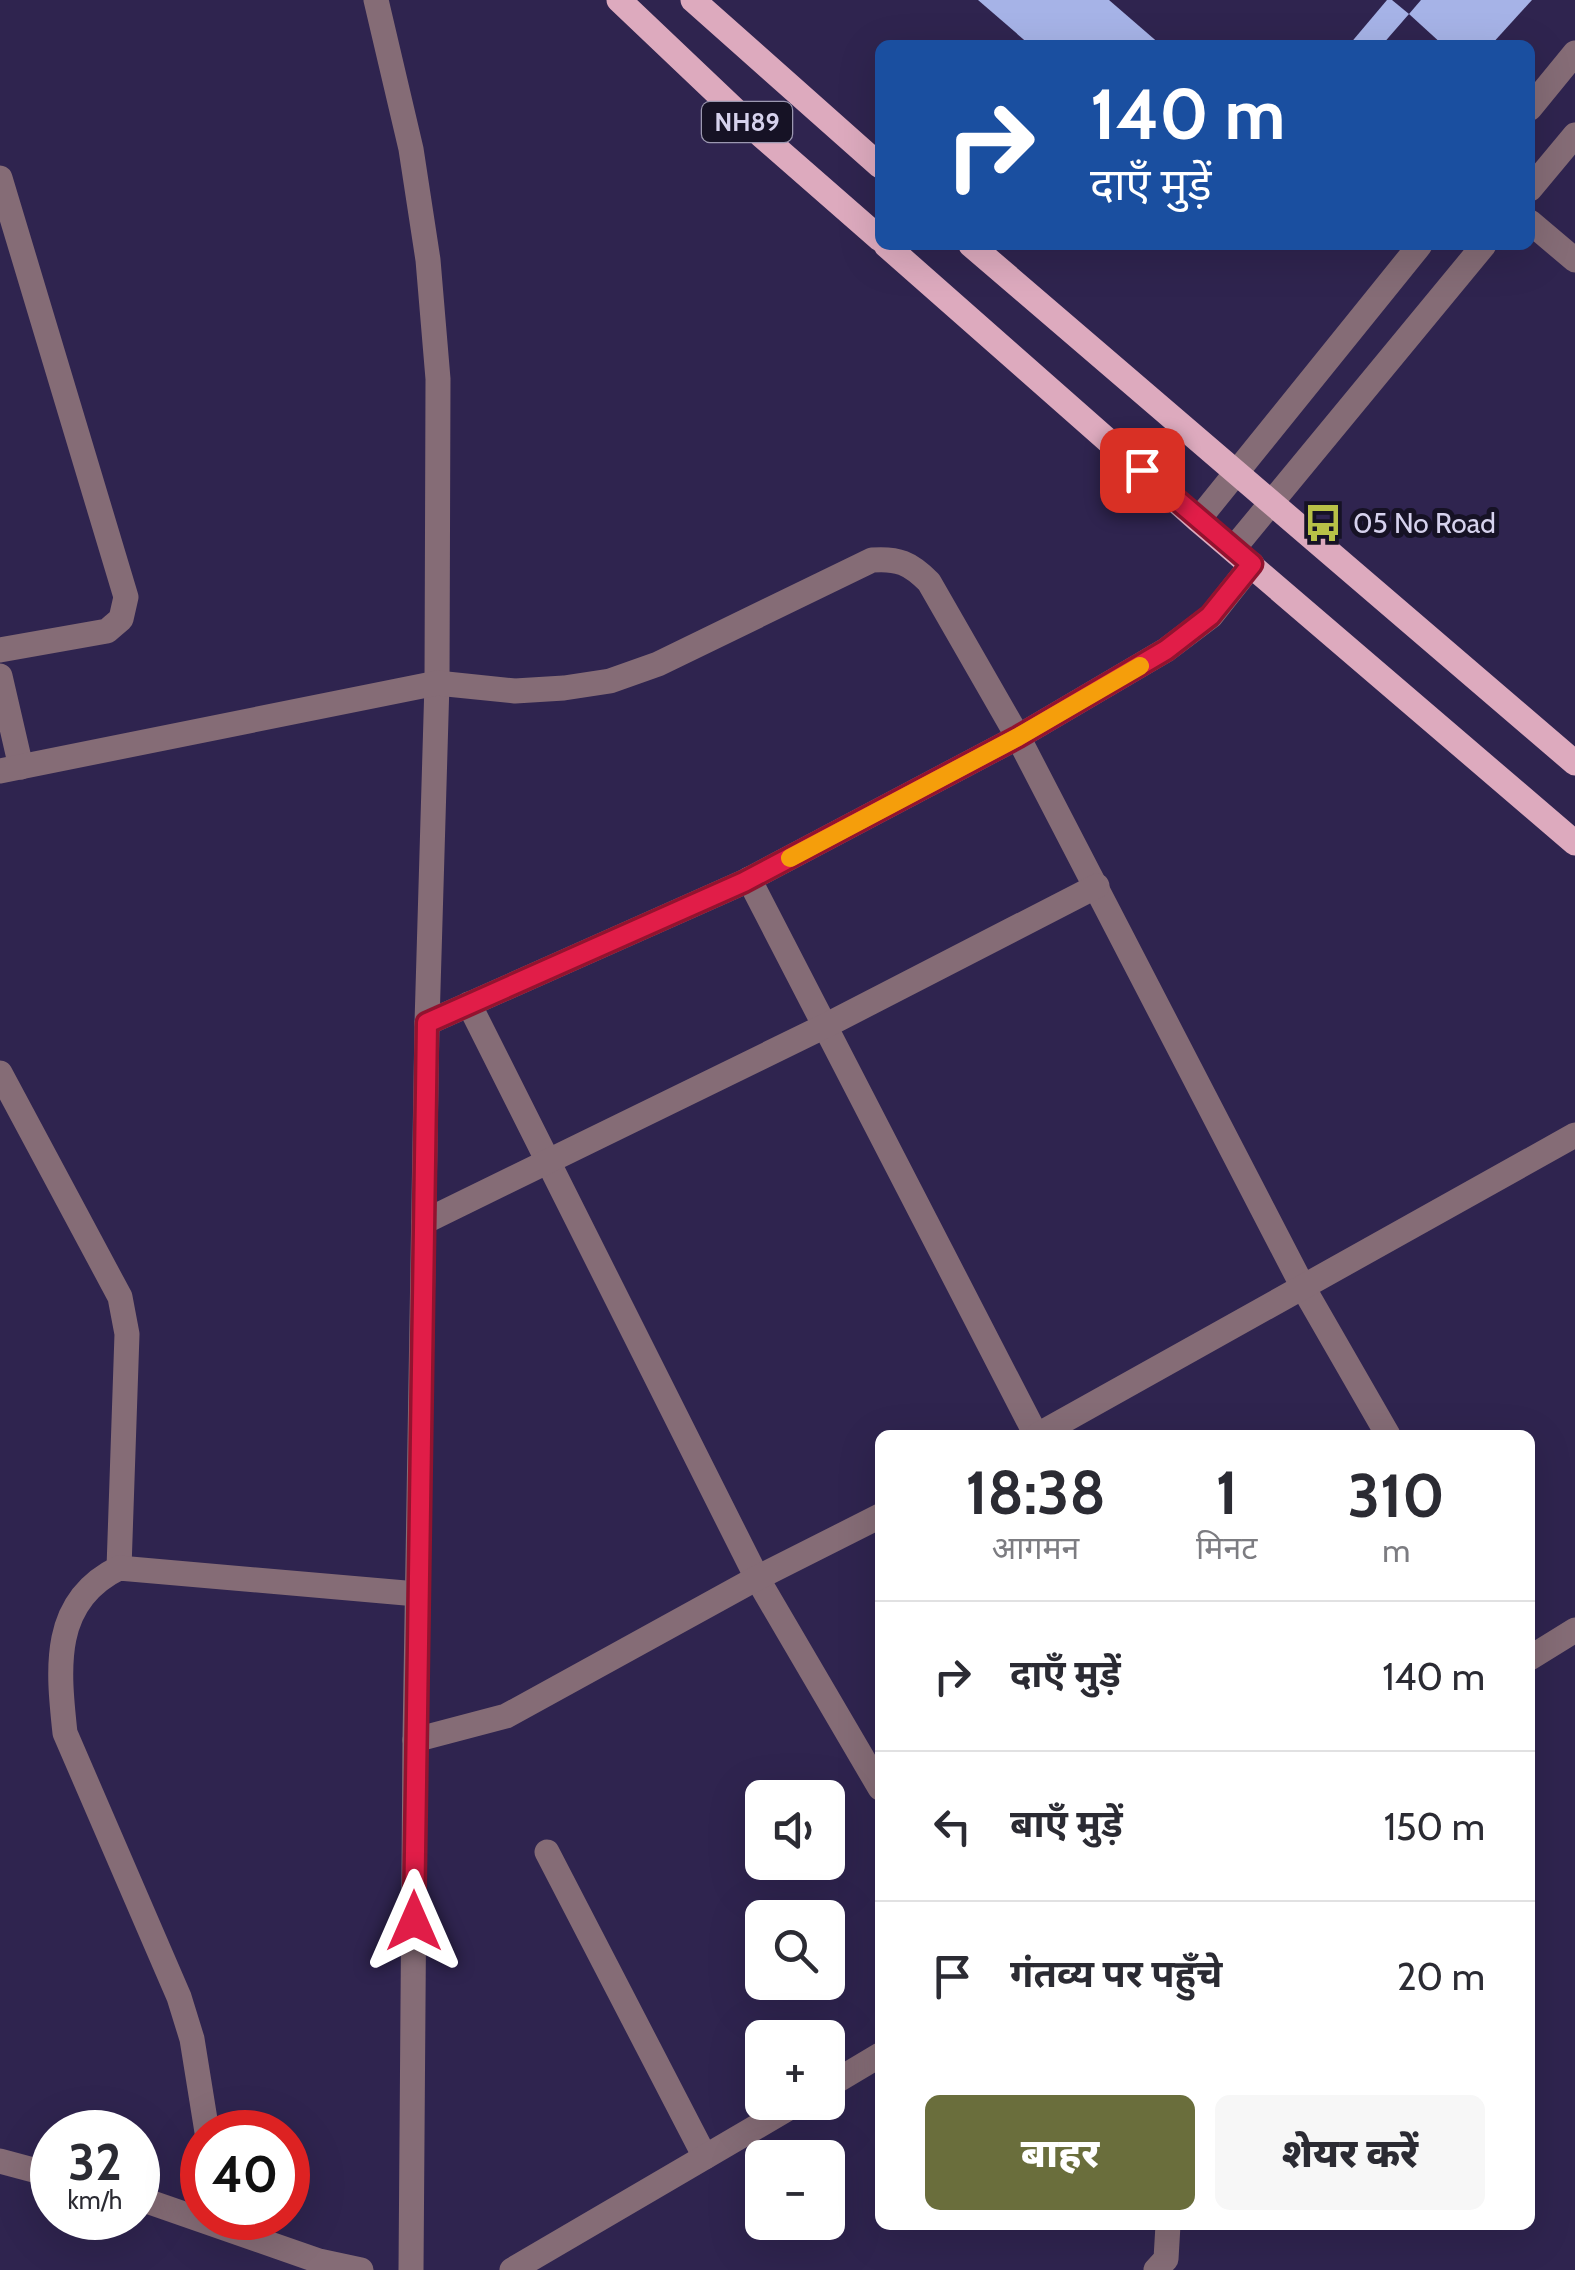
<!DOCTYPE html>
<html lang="hi">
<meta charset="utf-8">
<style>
body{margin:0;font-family:Cabin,"Noto Sans Devanagari",sans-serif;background:#f7f7f7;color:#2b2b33;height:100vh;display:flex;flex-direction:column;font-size:38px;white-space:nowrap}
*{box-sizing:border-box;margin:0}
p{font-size:32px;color:#7c7c81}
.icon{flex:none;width:55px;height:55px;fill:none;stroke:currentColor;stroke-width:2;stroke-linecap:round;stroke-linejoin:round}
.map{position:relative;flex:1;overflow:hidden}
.details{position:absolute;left:875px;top:1430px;width:660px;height:800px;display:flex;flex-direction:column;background:#fff;border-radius:15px;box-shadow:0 10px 40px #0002}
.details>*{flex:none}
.hud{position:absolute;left:875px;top:40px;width:660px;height:210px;border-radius:15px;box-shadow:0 10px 40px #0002;background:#1a4fa0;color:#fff;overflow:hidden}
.controls{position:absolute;left:745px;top:1780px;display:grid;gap:20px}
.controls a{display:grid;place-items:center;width:100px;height:100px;border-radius:15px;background:#fff;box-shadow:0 10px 40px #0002;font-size:50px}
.speed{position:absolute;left:30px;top:2110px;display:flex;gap:20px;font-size:50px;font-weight:700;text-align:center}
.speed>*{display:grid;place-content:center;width:130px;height:130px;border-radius:50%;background:#fff;box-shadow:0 10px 40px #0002;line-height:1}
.speed small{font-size:25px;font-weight:400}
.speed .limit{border:15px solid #d22;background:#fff;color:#111}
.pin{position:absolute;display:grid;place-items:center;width:85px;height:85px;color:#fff;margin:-42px;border-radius:20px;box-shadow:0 5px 15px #0006}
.me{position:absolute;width:110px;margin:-55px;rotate:0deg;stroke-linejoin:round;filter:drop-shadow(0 0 8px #0008)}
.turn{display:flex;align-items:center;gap:35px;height:210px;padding:0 50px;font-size:45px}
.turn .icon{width:130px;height:130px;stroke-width:2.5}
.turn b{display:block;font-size:70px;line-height:85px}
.eta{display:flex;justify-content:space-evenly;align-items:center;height:170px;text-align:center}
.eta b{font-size:60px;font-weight:800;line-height:70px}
.action{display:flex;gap:20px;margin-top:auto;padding:20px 50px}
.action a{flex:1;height:115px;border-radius:15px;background:#6a6e3c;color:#fff;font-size:40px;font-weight:800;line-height:115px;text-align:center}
.action a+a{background:#f7f7f7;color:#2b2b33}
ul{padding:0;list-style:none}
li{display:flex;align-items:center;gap:30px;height:150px;padding:0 50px;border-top:2px solid #e1e1e2}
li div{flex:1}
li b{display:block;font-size:38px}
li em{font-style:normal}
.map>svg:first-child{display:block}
.building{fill:#a6b3e7}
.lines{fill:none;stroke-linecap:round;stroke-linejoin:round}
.minor{stroke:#856c76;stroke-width:25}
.major{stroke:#ddaabe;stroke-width:25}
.route-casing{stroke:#92132f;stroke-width:25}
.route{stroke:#e11d48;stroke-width:18}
.slow{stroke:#f59e0b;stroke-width:18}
.labels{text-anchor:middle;stroke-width:10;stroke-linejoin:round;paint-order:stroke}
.shield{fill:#161225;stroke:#9c98b1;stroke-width:2.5}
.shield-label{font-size:25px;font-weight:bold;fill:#d6d2ed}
.poi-label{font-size:28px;fill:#d6d2ed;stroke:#161225;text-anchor:start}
</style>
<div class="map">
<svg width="1575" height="2270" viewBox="0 0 1575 2270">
<rect width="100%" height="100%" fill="#2f244f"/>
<!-- building -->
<g class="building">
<polygon points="978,0 1109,0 1161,45 1030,45"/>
<polygon points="1387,0 1392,0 1409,14 1382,45 1349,45"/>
<polygon points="1421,0 1532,0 1491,45 1443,45 1409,14"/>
</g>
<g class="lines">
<!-- minor -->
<g class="minor">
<polyline points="376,0 411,149 428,260 438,379 437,683 427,1023 415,1740 411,2270"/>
<polyline points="1530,108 1575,53"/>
<polyline points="0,178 126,597 121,619 107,631 0,650"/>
<polyline points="1530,189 1575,135"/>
<polyline points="1530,222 1575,260"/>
<polyline points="1198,520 1420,245"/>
<polyline points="1234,548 1484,245"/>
<polyline points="0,676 21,767"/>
<path d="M0,771l437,-88 78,8 49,-3 46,-7 48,-17 214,-104c26,-2 38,3 57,22l89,155 286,552 84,146"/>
<polyline points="749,879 1036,1435"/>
<polyline points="469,1004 757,1578 880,1788"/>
<polyline points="427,1023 744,882 1018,737 1166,650 1211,616 1252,564"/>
<polyline points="0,1073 120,1297 127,1334 119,1568"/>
<polyline points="424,1222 827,1025 1097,886"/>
<polyline points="1038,1435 1575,1135"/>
<polyline points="1530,1658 1575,1630"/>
<polyline points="415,1740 506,1716 757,1578 880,1516"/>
<polyline points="547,1852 705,2157"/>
<polyline points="828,2086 880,2055"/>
<path d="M207,2132l-15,-93 -13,-42 -114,-264c-7,-65 -14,-132 54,-165l298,26"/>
<polyline points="0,2161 52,2175"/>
<polyline points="138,2198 319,2261 361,2270"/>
<polyline points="512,2270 799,2102"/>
<polyline points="1156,2270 1166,2259 1168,2225"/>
</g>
<!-- major -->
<g class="major">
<polyline points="619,0 761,135 880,239"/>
<polyline points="693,0 880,166"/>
<polyline points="886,245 1198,520 1575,843"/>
<polyline points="971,245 1575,763"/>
</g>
</g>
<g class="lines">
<!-- route casing -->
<g class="route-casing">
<polyline id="route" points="414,1921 427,1023 744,882 1018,737 1166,650 1210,616 1252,564 1142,470"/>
</g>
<!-- route -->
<use href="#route" class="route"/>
<!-- slow -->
<polyline class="slow" points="790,858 1018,737 1140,666"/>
</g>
<!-- icons -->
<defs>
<g id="bus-bare" transform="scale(3)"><path d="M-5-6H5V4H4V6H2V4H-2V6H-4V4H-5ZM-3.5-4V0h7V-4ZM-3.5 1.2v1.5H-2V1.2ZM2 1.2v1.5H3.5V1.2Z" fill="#b8c147" stroke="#161225" stroke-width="2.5" paint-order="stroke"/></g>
</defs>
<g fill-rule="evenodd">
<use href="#bus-bare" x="1323" y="523"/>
</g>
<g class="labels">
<!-- shield labels -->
<rect class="shield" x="702" y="102" width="90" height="40" rx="8"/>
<g class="shield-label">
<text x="747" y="131">NH89</text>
</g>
<!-- poi labels -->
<g class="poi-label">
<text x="1353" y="533">05 No Road</text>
</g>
</g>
</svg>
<div class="controls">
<a><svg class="icon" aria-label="sound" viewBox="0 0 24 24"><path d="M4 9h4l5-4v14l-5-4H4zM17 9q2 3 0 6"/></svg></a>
<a><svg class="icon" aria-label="search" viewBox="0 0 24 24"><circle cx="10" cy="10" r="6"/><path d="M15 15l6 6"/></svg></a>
<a>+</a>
<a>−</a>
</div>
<div class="speed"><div>32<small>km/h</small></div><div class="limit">40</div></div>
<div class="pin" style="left:1142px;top:470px;background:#d93025"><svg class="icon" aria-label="arrive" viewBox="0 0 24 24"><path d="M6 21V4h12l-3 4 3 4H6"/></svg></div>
<svg class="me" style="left:414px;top:1921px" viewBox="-20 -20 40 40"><path d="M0-17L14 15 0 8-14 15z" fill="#e11d48" stroke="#fff" stroke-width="4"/></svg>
<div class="hud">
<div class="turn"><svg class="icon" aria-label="right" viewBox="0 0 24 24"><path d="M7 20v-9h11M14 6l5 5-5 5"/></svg><div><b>140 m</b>दाएँ मुड़ें</div></div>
</div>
<section class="details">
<div class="eta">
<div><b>18:38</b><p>आगमन</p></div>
<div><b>1</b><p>मिनट</p></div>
<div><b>310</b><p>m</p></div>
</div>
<ul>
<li><svg class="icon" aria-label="right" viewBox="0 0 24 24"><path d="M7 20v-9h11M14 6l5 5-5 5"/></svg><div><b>दाएँ मुड़ें</b></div><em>140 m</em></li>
<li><svg class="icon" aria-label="left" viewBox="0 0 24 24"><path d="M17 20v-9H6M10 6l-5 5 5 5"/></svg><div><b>बाएँ मुड़ें</b></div><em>150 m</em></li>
<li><svg class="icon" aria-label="arrive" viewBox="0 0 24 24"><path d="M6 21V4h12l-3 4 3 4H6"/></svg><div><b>गंतव्य पर पहुँचे</b></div><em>20 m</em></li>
</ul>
<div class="action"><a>बाहर</a><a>शेयर करें</a></div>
</section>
</div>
